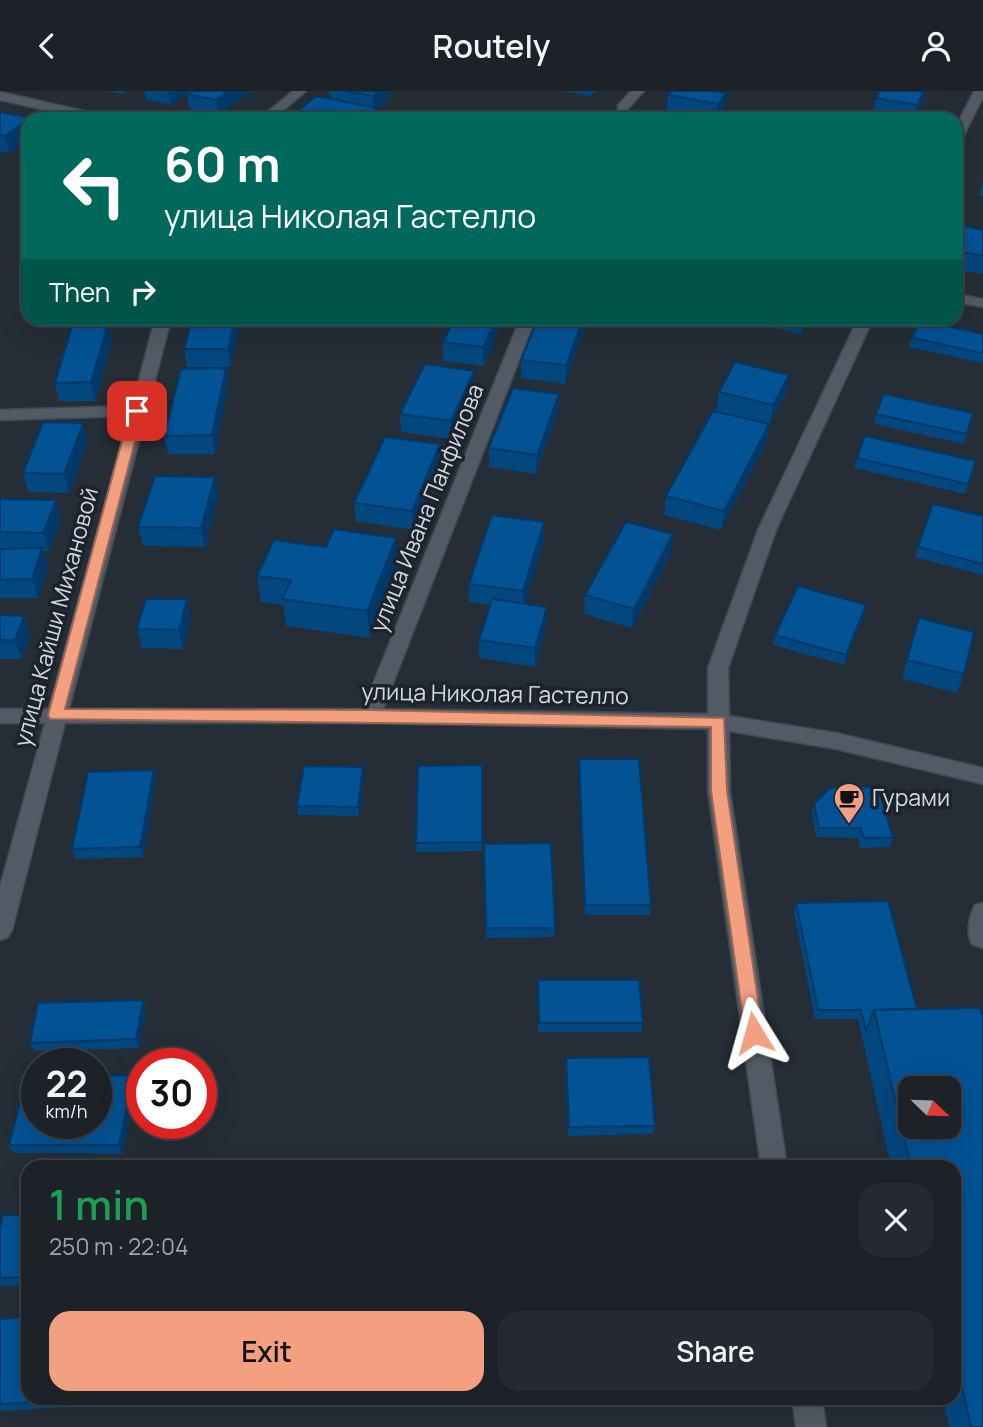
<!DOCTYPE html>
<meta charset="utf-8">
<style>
body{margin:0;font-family:Manrope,sans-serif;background:#252a30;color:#f1f3f6;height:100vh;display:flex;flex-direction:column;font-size:26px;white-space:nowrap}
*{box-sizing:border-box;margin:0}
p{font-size:23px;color:#a0a4a8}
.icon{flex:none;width:38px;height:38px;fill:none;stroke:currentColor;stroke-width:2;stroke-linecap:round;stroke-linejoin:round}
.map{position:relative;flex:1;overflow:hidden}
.panel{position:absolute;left:21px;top:1069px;width:940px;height:245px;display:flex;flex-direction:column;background:#1c2228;border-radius:21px;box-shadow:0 7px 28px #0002,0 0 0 2px #3a3f45}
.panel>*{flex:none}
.hud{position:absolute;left:21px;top:21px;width:942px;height:214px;border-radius:21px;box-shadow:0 7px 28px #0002,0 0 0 2px #3a3f45;background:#00695c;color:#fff;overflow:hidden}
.needle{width:46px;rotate:113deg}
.buttons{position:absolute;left:898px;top:985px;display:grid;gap:14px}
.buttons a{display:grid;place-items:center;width:63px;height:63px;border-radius:14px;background:#1c2228;box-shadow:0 7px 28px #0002,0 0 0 2px #3a3f45;font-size:35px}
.speed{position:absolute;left:21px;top:957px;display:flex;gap:14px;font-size:35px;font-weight:700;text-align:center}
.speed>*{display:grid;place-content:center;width:91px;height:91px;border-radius:50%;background:#1c2228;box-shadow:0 7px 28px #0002,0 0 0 2px #3a3f45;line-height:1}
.speed small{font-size:18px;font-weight:400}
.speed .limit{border:10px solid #d22;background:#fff;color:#111}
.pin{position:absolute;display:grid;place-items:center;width:60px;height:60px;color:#fff;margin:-30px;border-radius:14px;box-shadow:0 4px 10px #0006}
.me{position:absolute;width:77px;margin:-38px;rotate:352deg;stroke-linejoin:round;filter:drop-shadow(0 0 5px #0008)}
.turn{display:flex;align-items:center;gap:24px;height:147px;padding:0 28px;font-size:32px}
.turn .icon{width:91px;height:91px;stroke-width:2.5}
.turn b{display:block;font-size:49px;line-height:60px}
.then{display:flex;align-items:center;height:66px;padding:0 28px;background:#0003;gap:14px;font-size:26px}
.round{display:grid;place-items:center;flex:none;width:74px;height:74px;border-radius:21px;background:#252a30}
.overview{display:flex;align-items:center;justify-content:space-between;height:119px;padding:0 28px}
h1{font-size:42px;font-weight:600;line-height:52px;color:#1e9e55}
.button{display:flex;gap:14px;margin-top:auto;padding:14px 28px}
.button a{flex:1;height:80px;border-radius:21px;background:#f2a080;color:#111;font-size:28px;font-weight:600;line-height:80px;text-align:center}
.button a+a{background:#252a30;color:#f1f3f6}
header{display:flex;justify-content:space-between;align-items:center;height:91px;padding:0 28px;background:#1c2228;font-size:32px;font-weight:600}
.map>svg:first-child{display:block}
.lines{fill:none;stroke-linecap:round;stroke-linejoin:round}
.minor-casing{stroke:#414850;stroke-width:3}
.minor{fill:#525b65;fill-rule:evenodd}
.wall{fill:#03477f;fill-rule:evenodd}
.shaded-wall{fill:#023968}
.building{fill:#035294;stroke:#023968;stroke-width:2;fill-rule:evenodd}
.route{fill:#f2a080;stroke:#9d6853;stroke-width:2}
.labels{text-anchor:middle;stroke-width:7;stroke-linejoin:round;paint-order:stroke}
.street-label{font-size:23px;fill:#d3d8de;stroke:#1c232c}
.poi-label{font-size:23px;fill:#d3d8de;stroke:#1c232c;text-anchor:start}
</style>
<header><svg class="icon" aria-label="back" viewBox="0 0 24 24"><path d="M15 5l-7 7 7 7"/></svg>Routely<svg class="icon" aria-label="person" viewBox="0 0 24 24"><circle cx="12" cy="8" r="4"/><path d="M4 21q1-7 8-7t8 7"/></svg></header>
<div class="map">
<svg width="983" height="1336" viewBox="0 0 983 1336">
<rect width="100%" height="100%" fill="#252d36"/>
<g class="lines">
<!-- minor casing -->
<g class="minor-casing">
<g id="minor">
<polygon points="293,0 306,0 273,28 259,28"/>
<polygon points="631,0 644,0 626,20 618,20 618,14"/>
<polygon points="974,0 983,0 983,6 962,48 956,52 956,36"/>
<polygon points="0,1 102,24 108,28 86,28 0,9"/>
<polygon points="956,203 983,208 983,216 956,211"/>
<polygon points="155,228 171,228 69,618 363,618 520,228 535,228 383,618 708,623 708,577 758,439 858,228 873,228 776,439 728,577 729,625 836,642 983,677 983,693 836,658 729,640 730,700 787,1076 761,1076 708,700 708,638 370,632 65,632 12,839 8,846 0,849 0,796 45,632 0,632 0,618 49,618 129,325 0,329 0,319 132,315"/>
<path d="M983,812v45l-11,-4c-6,-11 -3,-28 3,-39z"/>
<polygon points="792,1307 822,1307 826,1336 796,1336"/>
</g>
</g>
<!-- minor -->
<use href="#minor" class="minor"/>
</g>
<!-- wall -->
<g class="wall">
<polygon points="107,0 127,0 123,3"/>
<polygon points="145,0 189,0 171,14 146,9"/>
<polygon points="251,0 218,25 190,19 187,3"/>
<polygon points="329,0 392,0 389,2 390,7 378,18 378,28 291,28 291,26 343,11 343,9 330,7"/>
<polygon points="564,0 596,0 591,5"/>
<polygon points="713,0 724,19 717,28 707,28 666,20 668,4"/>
<polygon points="924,1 920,17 914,28 900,28 872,23 876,7"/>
<polygon points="0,21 10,62 0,60"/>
<polygon points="983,89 983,105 979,105"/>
<polygon points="983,139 983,183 956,178 956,159"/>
<polygon points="503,228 484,275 443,270 443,251"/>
<polygon points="538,228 585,228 584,239 565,293 521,287 521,269"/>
<polygon points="734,228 809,228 801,243"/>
<polygon points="241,229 230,276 187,276 184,258"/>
<polygon points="983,243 983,272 909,256 912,247"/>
<polygon points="112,250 95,310 59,310 55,292"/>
<polygon points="226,277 228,296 215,363 168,363 164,345"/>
<polygon points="789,284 786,302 770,333 716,320 719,301"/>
<polygon points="474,298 451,348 401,341 400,323"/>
<polygon points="559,303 558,321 536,383 489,376 489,357"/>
<polygon points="973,322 964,353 874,333 876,323"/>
<polygon points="769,333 766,352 721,439 664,424 666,405"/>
<polygon points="88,350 69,402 28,401 23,382"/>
<polygon points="857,367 976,370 965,403 854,377"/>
<polygon points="441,372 413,439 356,430 354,412"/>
<polygon points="219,405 205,456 143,455 138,436"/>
<polygon points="0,408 61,428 49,460 43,460 48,476 38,507 0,507"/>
<polygon points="983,425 983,484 915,466 918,456"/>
<polygon points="544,431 544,450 525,513 547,516 546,535 535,576 479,567 479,549 490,514 469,511 469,493"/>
<polygon points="671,462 632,537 584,523 585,504"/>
<polygon points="398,473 370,547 286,535 283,514 261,511 257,485"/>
<polygon points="866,514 864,523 844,574 773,554 775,544"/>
<polygon points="0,524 30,543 22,568 0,568"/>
<polygon points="191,527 183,558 142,557 137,538"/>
<polygon points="919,527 964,583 957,602 902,588"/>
<polygon points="579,668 651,814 650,824 585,824 579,678"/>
<polygon points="482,674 482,760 417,761 416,752"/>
<polygon points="363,676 364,685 359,725 298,724 297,715"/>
<polygon points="154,679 156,689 143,766 75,768 72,758"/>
<polygon points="814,713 893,747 890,756 860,757 858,747 816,746 812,722"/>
<polygon points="484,762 555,837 554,846 486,847"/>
<path d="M888,810l29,108 63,-1 3,10v409h-34l-6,-29h11v-231h-63l-33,-148h-43l-21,-107 2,-9zM910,998h38v38h-38z"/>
<polygon points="538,889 643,932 641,941 538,941"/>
<polygon points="143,909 146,918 139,957 34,960 30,952"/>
<polygon points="566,967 655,1035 653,1043 568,1045 565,976"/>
<polygon points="133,985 137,993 122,1063 14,1062 9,1054"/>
<polygon points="28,1124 28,1194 0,1195 0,1137"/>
<polygon points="0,1228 28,1307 94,1307 93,1315 0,1320"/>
</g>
<!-- shaded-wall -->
<g class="shaded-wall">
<polygon points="168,0 189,0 171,14"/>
<polygon points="228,0 251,0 218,25 216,9"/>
<polygon points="379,0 392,0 389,2 390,7 378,18 378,28 365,28 374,21 373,5"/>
<polygon points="924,1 920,17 913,28 917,14"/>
<polygon points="726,2 724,19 716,28 718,13"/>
<polygon points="28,29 28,49 10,62 5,45"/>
<polygon points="235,228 241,228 241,229 230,276 228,258"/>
<polygon points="496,228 503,228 484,275 483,256"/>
<polygon points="583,228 585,228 584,239 565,293 566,274"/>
<polygon points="804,228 809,228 801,243"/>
<polygon points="108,232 112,250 95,310 91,291"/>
<polygon points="226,277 228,296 215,363 212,344"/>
<polygon points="474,280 474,298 451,348 451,330"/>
<polygon points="789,284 786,302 770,333 773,314"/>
<polygon points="559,303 558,321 536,383 537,364"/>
<polygon points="83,332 88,350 69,402 64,383"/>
<polygon points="769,333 766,352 721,439 724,420"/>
<polygon points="440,353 441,372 413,439 412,420"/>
<polygon points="215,386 219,405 205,456 201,437"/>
<polygon points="56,409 61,428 49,460 43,442"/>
<polygon points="544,431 544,450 523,519 523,500"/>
<polygon points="673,443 671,462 632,537 634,518"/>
<polygon points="396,447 398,473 370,547 367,520"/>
<polygon points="42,457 48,476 38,507 32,488"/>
<polygon points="187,508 191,527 183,558 179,539"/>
<polygon points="866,514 864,523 844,574 846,564"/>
<polygon points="547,516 546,535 535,576 535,557"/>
<polygon points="24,525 30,543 22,568 15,549"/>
<polygon points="363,676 364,685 359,725 358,716"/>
<polygon points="154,679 156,689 143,766 140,756"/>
<polygon points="143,909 146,918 139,957 136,948"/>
<polygon points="133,985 137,993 122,1063 119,1054"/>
<polygon points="88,1307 94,1307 93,1315 88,1308"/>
</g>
<!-- building -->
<g class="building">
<polygon points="191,0 228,0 216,9 187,3"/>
<polygon points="345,0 379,0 373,5"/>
<polygon points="671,0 713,0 726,2 718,13 668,4"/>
<polygon points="880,0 919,0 924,1 917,14 876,7"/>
<polygon points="316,5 377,17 365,28 301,28 291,26"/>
<polygon points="0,21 31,27 28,28 28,29 5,45 0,44"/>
<polygon points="422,23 445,28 417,28"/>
<polygon points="648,24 672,28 645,28"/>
<polygon points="964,135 983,139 983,165 956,160"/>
<polygon points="192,228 235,228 228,258 184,258"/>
<polygon points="454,228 496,228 483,256 443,251"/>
<polygon points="538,228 583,228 566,274 521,269"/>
<polygon points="920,229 983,243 983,262 912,247"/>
<polygon points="73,232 108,232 91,291 55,292"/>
<polygon points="735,271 789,284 773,314 719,301"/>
<polygon points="425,273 474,280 451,330 400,323"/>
<polygon points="226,277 212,344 164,345 181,278"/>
<polygon points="513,297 559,303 537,364 489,357"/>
<polygon points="884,303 973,322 967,343 876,323"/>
<polygon points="713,320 769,333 724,420 666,405"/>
<polygon points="43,331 83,332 64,383 23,382"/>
<polygon points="865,345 976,370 968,393 857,367"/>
<polygon points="385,346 440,353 412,420 354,412"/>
<polygon points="155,385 215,386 201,437 138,436"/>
<polygon points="0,408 56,409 43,442 0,441"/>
<polygon points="933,413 983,425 983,473 918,456"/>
<polygon points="492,424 544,431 523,500 469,493"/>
<polygon points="626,431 673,443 634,518 585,504"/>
<polygon points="334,438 396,447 367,520 282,508 291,489 257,485 274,449 326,456"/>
<polygon points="42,457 32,488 0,489 0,458"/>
<polygon points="798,495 866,514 846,564 775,544"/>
<polygon points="146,508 187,508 179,539 137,538"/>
<polygon points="492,508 547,516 535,557 479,549"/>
<polygon points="0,524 24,525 15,549 0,549"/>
<polygon points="919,527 974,541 964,583 907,569"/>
<polygon points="579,668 639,668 651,814 585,814"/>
<polygon points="482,674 482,751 416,752 418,675"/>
<polygon points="304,675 363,676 358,716 297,715"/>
<polygon points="154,679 140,756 72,758 88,681"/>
<polygon points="878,696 893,747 863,747 861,737 819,737 814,713 830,697"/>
<polygon points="551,752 555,837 486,837 484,753"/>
<polygon points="888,810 917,918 874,919 866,940 861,919 818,919 796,812"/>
<polygon points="538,889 639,889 643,932 539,932"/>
<polygon points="143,909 136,948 30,952 38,912"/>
<path d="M980,917l3,10v409h-12l-17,-75v-185h-43l-37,-157zM910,998h38v38h-38z"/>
<polygon points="649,966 655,1035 569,1036 566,967"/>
<polygon points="27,984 37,984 37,1032 96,1032 96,984 133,985 119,1054 9,1054"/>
<polygon points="3,1124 28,1124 28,1186 0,1187 0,1137"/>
<polygon points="28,1226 28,1307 88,1308 0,1313 0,1228"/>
</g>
<!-- route -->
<polygon class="route" points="137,316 143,320 65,618 370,619 724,627 727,700 763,942 761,947 747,947 745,942 711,700 711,636 50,628 48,624 130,320"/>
<!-- icons -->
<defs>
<g id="cafe-pin" transform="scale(1.575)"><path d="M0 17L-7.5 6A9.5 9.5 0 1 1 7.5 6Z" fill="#f2a080" stroke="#1c232c"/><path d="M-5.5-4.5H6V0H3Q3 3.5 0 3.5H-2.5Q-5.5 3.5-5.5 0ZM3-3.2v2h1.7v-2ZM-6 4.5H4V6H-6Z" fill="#111"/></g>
</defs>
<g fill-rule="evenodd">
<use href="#cafe-pin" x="849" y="707"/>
</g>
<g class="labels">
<!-- street labels -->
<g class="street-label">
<text transform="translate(427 417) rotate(-68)" y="8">улица Ивана Панфилова</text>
<text transform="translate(56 526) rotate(-75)" y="8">улица Кайши Михановой</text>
<text transform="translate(495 603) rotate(1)" y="8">улица Николая Гастелло</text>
</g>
<!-- poi labels -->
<g class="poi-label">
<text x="872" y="715">Гурами</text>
</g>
</g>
</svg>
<div class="buttons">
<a><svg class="needle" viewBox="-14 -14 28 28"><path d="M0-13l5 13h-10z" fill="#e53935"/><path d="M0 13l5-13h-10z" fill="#a0a4a8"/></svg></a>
</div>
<div class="speed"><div>22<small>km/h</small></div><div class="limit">30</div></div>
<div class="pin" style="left:137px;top:320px;background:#d93025"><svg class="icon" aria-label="arrive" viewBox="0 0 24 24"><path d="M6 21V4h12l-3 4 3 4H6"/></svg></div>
<svg class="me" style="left:754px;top:942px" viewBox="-20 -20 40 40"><path d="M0-17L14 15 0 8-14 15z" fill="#f2a080" stroke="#fff" stroke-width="4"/></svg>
<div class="hud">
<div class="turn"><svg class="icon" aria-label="left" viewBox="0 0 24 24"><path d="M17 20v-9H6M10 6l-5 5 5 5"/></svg><div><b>60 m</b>улица Николая Гастелло</div></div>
<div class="then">Then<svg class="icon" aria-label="right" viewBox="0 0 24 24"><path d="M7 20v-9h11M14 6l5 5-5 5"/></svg></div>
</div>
<section class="panel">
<div class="overview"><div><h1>1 min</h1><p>250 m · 22:04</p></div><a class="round"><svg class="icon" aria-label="close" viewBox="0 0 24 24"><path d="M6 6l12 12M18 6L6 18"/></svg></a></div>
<div class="button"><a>Exit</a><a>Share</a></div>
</section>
</div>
